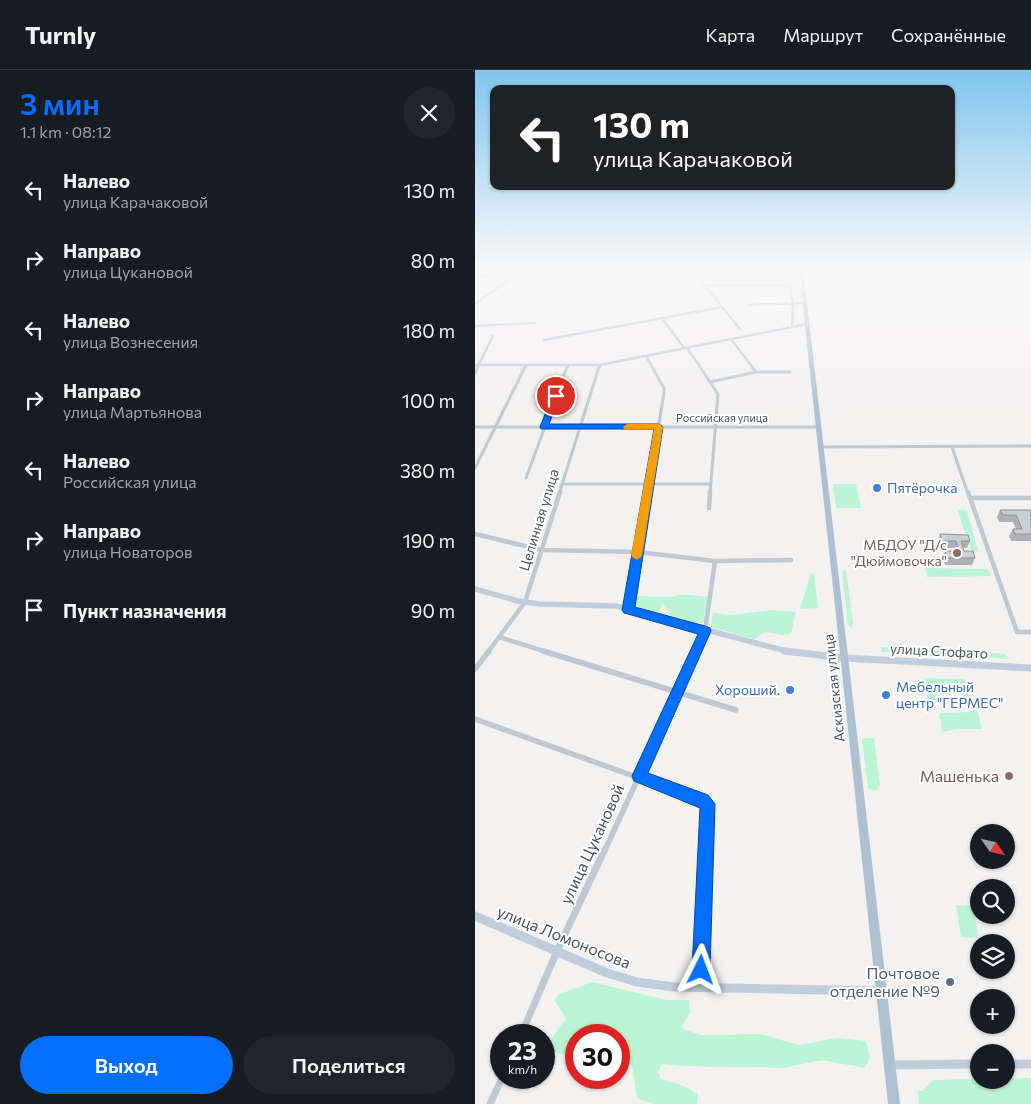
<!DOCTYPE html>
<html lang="ru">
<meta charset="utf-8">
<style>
body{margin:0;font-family:Commissioner,sans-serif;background:#20242c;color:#f1f3f6;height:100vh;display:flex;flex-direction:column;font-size:19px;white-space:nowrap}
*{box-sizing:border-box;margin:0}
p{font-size:16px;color:#9ea1a6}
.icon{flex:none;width:28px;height:28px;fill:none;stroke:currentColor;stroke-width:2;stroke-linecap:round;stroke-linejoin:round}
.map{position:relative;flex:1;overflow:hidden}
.side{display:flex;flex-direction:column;background:#171b24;width:475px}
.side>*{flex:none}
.banner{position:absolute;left:15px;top:15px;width:465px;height:105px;border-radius:10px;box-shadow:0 1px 4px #0004;background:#202124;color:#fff;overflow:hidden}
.needle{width:32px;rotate:124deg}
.buttons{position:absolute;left:495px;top:754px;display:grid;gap:10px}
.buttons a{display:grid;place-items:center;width:45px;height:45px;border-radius:50%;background:#171b24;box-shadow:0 1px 4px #0004;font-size:25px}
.speed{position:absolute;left:15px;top:954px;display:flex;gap:10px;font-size:25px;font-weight:700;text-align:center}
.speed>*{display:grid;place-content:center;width:65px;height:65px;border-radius:50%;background:#171b24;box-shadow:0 1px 4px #0004;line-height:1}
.speed small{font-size:12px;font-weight:400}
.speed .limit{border:8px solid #d22;background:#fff;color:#111}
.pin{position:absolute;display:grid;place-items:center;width:42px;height:42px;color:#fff;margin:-21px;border:2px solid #fff;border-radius:50%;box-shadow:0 1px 5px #0007}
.me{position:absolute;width:55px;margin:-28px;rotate:3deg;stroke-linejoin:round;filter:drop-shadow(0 0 4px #0008)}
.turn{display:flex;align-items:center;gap:18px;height:105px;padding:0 20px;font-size:22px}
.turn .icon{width:65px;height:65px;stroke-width:2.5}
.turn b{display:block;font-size:35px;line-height:42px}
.round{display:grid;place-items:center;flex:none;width:52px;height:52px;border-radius:26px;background:#20242c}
.summary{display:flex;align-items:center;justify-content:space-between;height:85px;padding:0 20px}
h1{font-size:30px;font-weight:600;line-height:38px;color:#046ffc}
.cta{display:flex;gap:10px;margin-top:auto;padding:10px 20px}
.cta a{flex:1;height:58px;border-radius:30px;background:#046ffc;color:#fff;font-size:20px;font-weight:600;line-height:58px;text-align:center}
.cta a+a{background:#20242c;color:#f1f3f6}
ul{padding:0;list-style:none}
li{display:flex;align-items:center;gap:15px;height:70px;padding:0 20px}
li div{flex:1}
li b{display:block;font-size:19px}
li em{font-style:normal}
header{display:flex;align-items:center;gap:30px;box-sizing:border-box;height:70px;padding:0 25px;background:#171b24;border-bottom:1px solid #363941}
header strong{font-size:24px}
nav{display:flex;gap:28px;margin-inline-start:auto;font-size:18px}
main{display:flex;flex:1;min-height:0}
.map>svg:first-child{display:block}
.green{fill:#bcf5d3;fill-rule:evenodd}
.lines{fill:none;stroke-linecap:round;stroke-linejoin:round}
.street-far4{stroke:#bec9d3;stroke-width:2.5}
.street-far3{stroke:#bec9d3;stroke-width:3}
.street-far2{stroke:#bec9d3;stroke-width:4.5}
.street-far1{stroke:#bec9d3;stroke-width:5.5}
.street{stroke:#bec9d3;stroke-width:7}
.secondary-far3{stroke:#c0cdda;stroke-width:3}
.secondary-far2{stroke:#c0cdda;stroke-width:5.5}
.secondary-far1{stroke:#c0cdda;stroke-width:7}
.secondary{stroke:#c0cdda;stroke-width:9}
.primary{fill:#aec1d3;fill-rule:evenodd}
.wall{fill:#afb1b6}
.building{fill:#cbced4;stroke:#8e9094}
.route{fill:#046ffc;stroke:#0348a4}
.slow{fill:#f59e0b}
.shop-dot{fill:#3f7fe0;stroke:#fff;stroke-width:2}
.education-dot{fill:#8d6e63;stroke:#fff;stroke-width:2}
.service-dot{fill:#5c6f8a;stroke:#fff;stroke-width:2}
.labels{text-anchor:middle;stroke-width:4;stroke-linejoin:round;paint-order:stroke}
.far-street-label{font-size:11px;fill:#475562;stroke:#fff}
.shop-label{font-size:14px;fill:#366cbe;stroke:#fff;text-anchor:start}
.street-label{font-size:14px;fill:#475562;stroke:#fff}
.education-label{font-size:14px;fill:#785e54;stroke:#fff;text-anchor:end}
.near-education-label{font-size:16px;fill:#785e54;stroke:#fff;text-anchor:end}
.near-street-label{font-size:16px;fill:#475562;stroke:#fff}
.near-service-label{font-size:16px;fill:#4e5e75;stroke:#fff;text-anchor:end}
</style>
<header>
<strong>Turnly</strong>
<nav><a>Карта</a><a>Маршрут</a><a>Сохранённые</a></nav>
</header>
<main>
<section class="side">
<div class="summary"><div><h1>3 мин</h1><p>1.1 km · 08:12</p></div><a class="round"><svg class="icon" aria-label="close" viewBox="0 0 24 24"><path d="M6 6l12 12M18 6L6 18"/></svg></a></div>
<ul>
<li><svg class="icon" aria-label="left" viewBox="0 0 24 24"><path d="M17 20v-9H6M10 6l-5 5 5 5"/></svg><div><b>Налево</b><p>улица Карачаковой</p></div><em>130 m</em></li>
<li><svg class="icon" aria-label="right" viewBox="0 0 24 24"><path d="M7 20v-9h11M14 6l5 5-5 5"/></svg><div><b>Направо</b><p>улица Цукановой</p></div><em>80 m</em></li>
<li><svg class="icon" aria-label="left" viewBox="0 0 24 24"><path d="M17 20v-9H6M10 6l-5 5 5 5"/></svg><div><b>Налево</b><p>улица Вознесения</p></div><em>180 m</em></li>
<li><svg class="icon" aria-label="right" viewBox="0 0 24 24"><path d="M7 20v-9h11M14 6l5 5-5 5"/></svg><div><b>Направо</b><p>улица Мартьянова</p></div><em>100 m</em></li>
<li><svg class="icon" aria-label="left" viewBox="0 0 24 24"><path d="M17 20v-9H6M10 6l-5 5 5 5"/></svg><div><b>Налево</b><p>Российская улица</p></div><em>380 m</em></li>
<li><svg class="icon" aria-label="right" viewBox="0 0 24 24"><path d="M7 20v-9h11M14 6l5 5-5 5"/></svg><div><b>Направо</b><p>улица Новаторов</p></div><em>190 m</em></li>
<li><svg class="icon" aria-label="arrive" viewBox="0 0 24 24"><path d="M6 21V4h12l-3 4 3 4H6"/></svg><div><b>Пункт назначения</b></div><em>90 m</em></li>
</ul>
<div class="cta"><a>Выход</a><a>Поделиться</a></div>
</section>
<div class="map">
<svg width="556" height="1034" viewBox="0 0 556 1034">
<rect width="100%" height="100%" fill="#f4f1f1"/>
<!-- green -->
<g class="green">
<polygon points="358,414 381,414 386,438 361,438"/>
<polygon points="482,439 492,440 503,481 498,482 496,479"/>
<polygon points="450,498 512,499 516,506 452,507"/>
<polygon points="369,500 371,501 378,553 377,559 373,555 367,503"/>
<polygon points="336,503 339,504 343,538 325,539"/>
<polygon points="204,524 234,527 228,553 215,553 195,546 188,533 184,542 170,540 158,534 162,526 199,527"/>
<polygon points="298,540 321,542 316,564 307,565 291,562 279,569 236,557 238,543 255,545"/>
<polygon points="406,577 530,584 534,589 406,582"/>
<path d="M449,608l40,1 6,23h-42zM460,613l28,1 3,15 -29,-1z"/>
<polygon points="502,638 507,659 481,659 467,662 466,649 463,647 466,643 495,642 496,639"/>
<polygon points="389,668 399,668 405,715 401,721 393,718 387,671"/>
<polygon points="481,835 498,836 504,868 486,867"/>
<polygon points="117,912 192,930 214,930 215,943 206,958 226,965 284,964 324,975 362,968 391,971 395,987 390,998 347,990 308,998 208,996 187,994 183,1002 186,1009 209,1016 223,1024 222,1034 179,1034 162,1028 157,995 144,997 144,965 101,965 101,988 79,982 75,971 91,948 79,930 85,924"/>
<polygon points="556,1008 556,1034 444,1034 443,1021 448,1021 458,1010"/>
</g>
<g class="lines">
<!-- street-far4 -->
<g class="street-far4">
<polyline points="217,200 265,259"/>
<polyline points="218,201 326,201"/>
<polyline points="230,216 315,216 318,234 317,257"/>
<polyline points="0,234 45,202"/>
<polyline points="274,235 330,233"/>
<polyline points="187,248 209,278"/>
<polyline points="0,256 60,253"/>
<polyline points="256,269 278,298"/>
<polyline points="69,270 247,237"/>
<polyline points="212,278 226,298"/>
<polyline points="171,286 178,298"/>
<polyline points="0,295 125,295 332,254"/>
<polyline points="2,298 18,266"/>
<polyline points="49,298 51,295"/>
<polyline points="92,298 93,295"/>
<polyline points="124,298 125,295"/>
</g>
<!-- street-far3 -->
<g class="street-far3">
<polyline points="225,297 243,324 235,424"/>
<polyline points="277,297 281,302"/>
<polyline points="0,303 3,297"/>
<polyline points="235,312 281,302 315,302"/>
<polyline points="0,357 344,357"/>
<polyline points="346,377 556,376"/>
<polyline points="477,377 493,424"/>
<polyline points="0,398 50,297"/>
<polyline points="51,408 92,297"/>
<polyline points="87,414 236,414"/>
<polyline points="84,424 124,297"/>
<polyline points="172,424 189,323 189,318 177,297"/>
</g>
<!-- street-far2 -->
<g class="street-far2">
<polyline points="493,422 542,562 556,562"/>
<polyline points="495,428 556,428"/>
<polyline points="234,438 235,422"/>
<polyline points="0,464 67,480 163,482 240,491 316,490"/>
<polyline points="153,540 173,422"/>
<polyline points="24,567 72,582"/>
<polyline points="13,582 50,532 85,422"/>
<polyline points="221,582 230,561 240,491"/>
</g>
<!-- street-far1 -->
<g class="street-far1">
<polyline points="68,581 261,640"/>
<polyline points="0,599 14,581"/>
<polyline points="0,649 228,731 232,734 230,782"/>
<polyline points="129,782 222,581"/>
</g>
<!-- street -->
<g class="street">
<polyline points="225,917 230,781"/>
<polyline points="46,965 82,881 129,781"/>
<polyline points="15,1034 27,1008"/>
</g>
<!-- secondary-far3 -->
<polyline class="secondary-far3" points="0,207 68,199"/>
<!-- secondary-far2 -->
<polyline class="secondary-far2" points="0,519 43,531 64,534 141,536 315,582"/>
<!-- secondary-far1 -->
<polyline class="secondary-far1" points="309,581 370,588 556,598"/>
<!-- secondary -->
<g class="secondary">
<polyline points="0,846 132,903 162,912 199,917 407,921"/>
<polyline points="531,994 556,994"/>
<polyline points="415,995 504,994"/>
</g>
<!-- primary -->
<polygon class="primary" points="324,199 328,199 425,1034 413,1034"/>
</g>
<!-- wall -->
<g class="wall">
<polygon points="525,440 556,440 556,471 536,471 534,466 538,459 541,459 538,452 524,452 522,447"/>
<polygon points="465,464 495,471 492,478 488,478 489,481 500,488 497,495 470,495 468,488 470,481 479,481 478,478 465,478 463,471"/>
</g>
<!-- building -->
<g class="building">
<polygon points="525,440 556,440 556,445 555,445 556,447 556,464 540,464 538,459 547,459 541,445 528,445"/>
<polygon points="465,464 493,465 495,471 486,471 489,481 498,481 500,488 472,488 470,481 484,481 481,471 467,471"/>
</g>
<!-- sky -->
<linearGradient id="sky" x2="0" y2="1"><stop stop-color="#80c5ee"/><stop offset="0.58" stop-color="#faf9f9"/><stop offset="1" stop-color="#faf9f9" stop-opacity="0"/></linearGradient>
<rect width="556" height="343" fill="url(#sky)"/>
<!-- route -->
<polygon class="route" points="78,324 85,326 74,354 184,354 188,357 160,537 230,556 235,558 236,561 173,703 233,725 240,734 235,900 232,906 226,909 220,906 217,900 225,738 159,711 157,706 223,564 153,544 149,543 147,540 179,359 66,359 65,357"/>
<!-- slow -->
<polygon class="slow" points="152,354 184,354 188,357 167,486 162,490 156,486 179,359 149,359 148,357"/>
<!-- markers -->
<g class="shop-dot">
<circle cx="402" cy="418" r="5"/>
<circle cx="315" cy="620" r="5"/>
<circle cx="411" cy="625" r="5"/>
</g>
<g class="education-dot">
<circle cx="482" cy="483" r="5"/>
<circle cx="534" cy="706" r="5"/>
</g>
<circle class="service-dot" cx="475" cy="912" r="5"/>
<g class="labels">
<!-- far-street labels -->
<g class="far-street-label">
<text x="247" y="352">Российская улица</text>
</g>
<!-- shop labels -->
<g class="shop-label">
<text x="412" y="423">Пятёрочка</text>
<text x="421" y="622">Мебельный<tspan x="421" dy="16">центр "ГЕРМЕС"</tspan></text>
<text x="305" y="625" text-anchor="end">Хороший.</text>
</g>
<!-- street labels -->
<g class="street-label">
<text transform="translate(64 450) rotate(-73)" y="5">Целинная улица</text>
<text transform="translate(464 581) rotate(3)" y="5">улица Стофато</text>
<text transform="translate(359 618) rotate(-96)" y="5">Аскизская улица</text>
</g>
<!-- education labels -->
<g class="education-label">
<text x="472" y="480">МБДОУ "Д/с<tspan x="472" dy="16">"Дюймовочка"</tspan></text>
</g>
<!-- near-education labels -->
<g class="near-education-label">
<text x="524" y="712">Машенька</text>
</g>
<!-- near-street labels -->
<g class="near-street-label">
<text transform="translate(117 774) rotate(-65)" y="6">улица Цукановой</text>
<text transform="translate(89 867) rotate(22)" y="6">улица Ломоносова</text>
</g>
<!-- near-service labels -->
<g class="near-service-label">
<text x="465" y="909">Почтовое<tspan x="465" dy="18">отделение №9</tspan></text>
</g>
</g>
</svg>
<div class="buttons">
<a><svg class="needle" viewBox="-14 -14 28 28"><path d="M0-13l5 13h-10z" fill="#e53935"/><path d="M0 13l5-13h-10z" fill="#9ea1a6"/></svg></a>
<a><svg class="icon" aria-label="search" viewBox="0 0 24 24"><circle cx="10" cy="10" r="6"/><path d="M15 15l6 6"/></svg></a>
<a><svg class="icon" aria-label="layers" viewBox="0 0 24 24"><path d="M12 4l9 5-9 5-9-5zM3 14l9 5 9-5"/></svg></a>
<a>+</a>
<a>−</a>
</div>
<div class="speed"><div>23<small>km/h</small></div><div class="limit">30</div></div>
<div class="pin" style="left:81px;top:326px;background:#d93025"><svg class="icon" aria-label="arrive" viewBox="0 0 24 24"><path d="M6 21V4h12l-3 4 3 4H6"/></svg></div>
<svg class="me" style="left:226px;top:900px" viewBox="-20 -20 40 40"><path d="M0-17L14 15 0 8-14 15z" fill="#046ffc" stroke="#fff" stroke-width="4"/></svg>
<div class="banner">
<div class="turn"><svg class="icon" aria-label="left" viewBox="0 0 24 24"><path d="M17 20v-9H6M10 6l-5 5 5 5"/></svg><div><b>130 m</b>улица Карачаковой</div></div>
</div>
</div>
</main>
